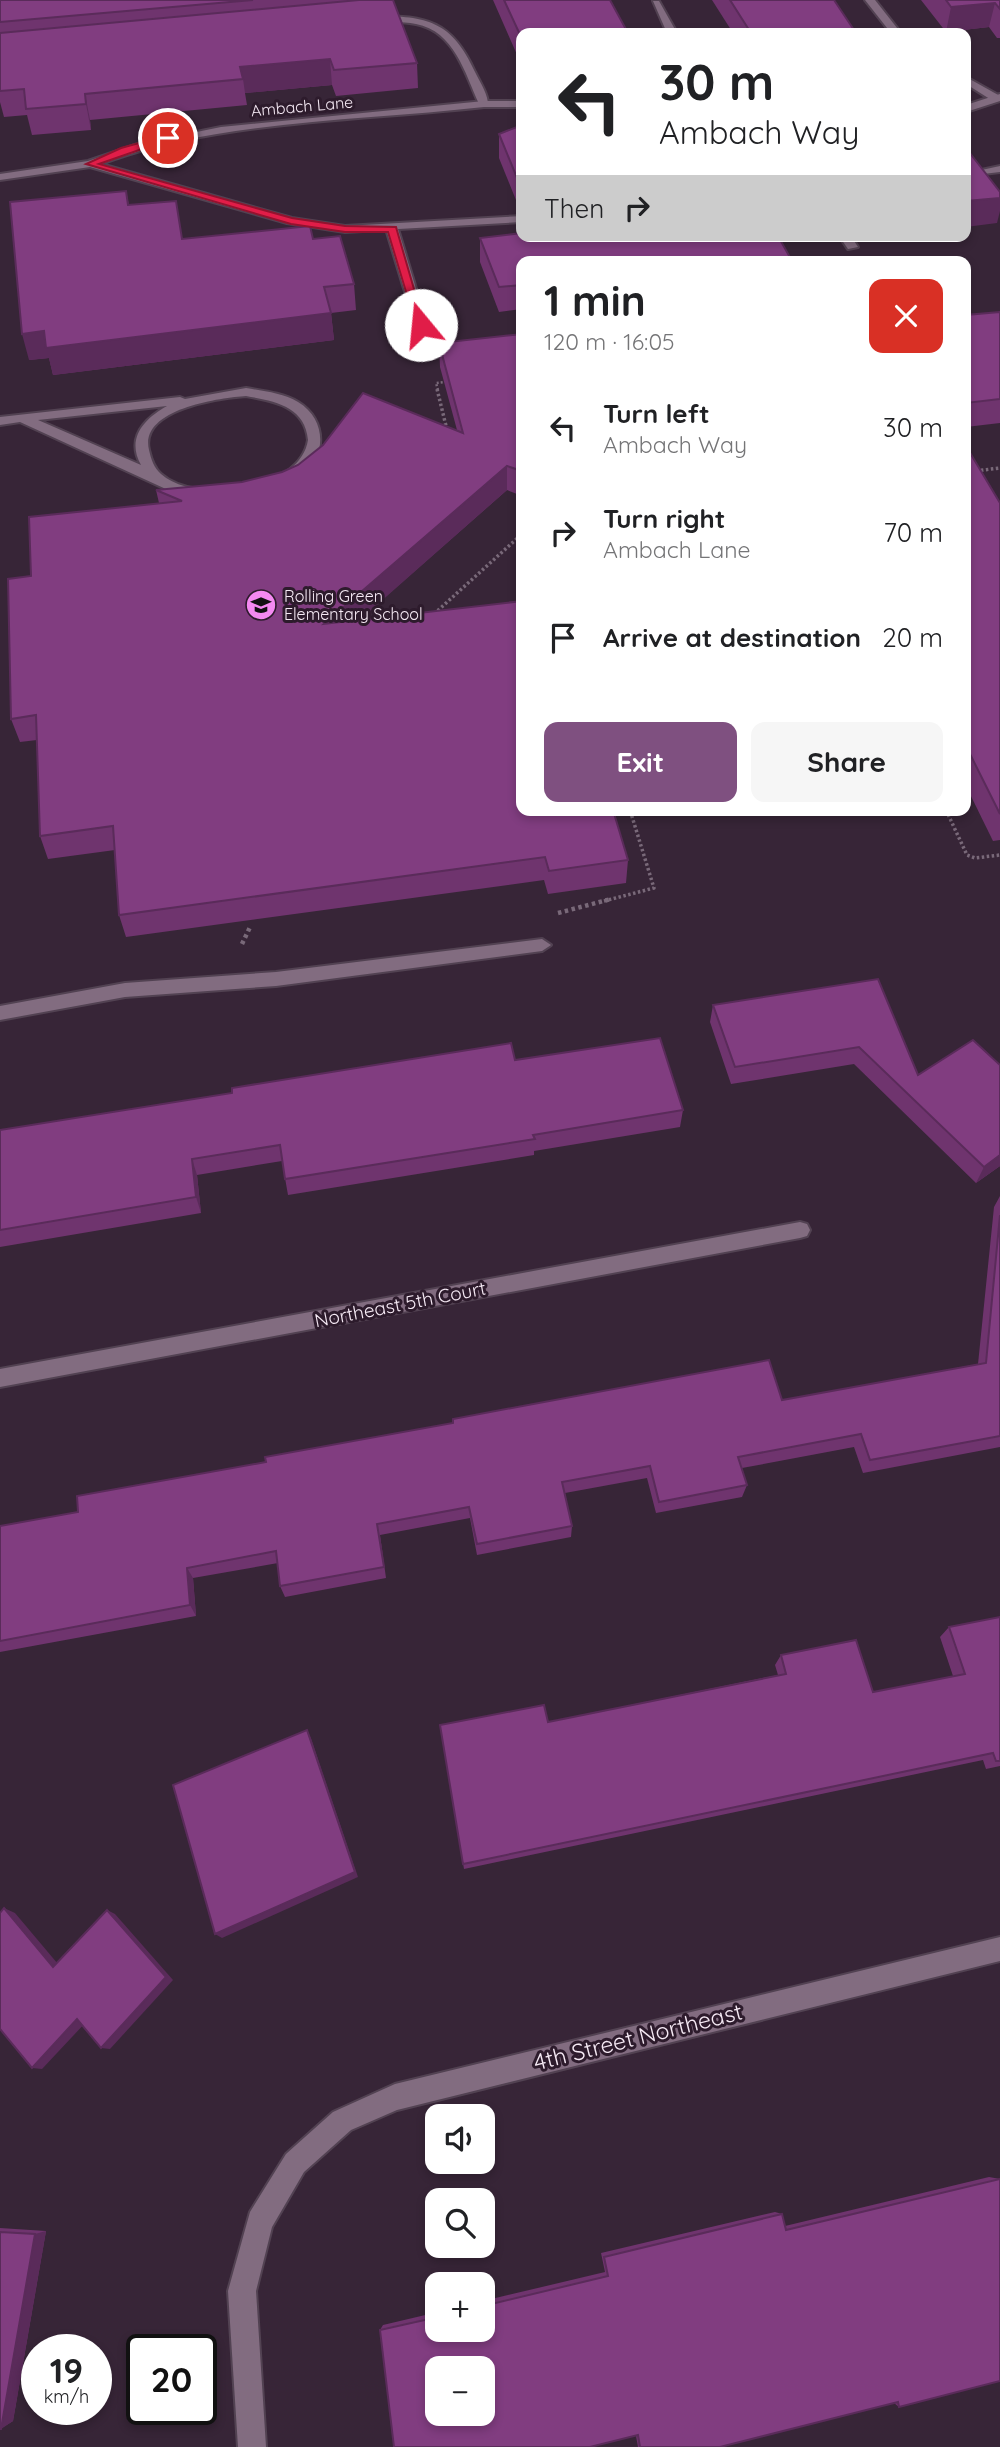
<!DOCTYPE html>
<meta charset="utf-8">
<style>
body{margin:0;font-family:Quicksand,sans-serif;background:#f6f6f6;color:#202124;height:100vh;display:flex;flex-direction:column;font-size:26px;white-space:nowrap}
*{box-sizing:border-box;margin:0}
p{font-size:23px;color:#757577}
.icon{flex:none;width:38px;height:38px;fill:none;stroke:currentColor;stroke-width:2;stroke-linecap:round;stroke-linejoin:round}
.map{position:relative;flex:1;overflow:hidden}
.sheet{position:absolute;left:516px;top:256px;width:455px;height:560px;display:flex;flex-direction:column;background:#fff;border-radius:14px;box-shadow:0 4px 10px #0003}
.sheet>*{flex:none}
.top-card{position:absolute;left:516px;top:28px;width:455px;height:214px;border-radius:14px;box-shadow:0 4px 10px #0003;background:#fff;color:#202124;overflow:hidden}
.buttons{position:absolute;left:425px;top:2104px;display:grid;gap:14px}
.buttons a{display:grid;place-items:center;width:70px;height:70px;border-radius:14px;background:#fff;box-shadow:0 4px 10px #0003;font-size:35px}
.speed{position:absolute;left:21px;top:2334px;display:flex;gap:14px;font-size:35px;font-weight:700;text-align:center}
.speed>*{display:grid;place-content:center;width:91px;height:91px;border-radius:50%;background:#fff;box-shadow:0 4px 10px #0003;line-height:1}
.speed small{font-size:18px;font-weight:400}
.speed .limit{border:4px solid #111;border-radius:10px;background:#fff;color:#111}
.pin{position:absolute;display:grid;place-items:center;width:60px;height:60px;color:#fff;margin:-30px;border:4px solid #fff;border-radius:50%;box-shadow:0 2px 7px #0007}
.me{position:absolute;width:77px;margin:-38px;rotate:343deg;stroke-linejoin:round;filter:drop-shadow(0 0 5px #0008)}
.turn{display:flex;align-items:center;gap:24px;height:147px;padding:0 28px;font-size:32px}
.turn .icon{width:91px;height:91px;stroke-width:2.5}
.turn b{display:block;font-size:49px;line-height:60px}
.then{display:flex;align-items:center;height:66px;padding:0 28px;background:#0003;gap:14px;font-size:26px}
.round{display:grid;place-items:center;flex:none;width:74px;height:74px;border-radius:14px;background:#f6f6f6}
.headline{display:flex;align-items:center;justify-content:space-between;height:119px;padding:0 28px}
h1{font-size:42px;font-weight:700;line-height:52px}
.cta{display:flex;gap:14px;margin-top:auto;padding:14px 28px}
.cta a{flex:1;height:80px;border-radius:14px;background:#7f5080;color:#fff;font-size:28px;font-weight:700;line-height:80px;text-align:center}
.cta a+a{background:#f6f6f6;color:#202124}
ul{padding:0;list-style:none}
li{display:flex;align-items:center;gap:21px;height:105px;padding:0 28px}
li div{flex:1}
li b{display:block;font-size:26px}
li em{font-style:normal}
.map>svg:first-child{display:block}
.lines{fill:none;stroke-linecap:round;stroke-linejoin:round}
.service-casing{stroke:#524252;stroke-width:4}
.minor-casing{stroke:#524252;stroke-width:4}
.path-far2{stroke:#796979;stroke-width:2.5;stroke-dasharray:2 2;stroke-linecap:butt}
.path-far1{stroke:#796979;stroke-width:3.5;stroke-dasharray:2.5 2.5;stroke-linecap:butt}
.path{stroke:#796979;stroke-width:4.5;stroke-dasharray:3.5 3.5;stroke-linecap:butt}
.service{fill:#826c80;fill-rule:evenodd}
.minor{fill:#826c80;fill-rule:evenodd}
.wall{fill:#6f346e}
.shaded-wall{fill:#5a2b5a}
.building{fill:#813d80;stroke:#5a2b5a;stroke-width:2;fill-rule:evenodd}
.route{fill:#e11d48;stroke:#92132f;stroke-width:2}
.labels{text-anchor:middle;stroke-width:6;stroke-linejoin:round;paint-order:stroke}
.far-street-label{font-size:16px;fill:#f6eaf5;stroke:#2d1b2c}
.far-poi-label{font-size:16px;fill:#f6eaf5;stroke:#2d1b2c;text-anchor:start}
.street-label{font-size:19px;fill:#f6eaf5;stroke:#2d1b2c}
.near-street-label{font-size:23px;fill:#f6eaf5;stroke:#2d1b2c}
</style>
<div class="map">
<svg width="1000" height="2447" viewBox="0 0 1000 2447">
<rect width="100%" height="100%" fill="#372537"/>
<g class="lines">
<!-- service casing -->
<g class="service-casing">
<g id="service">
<polygon points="865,0 875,0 901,33 891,33"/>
<polygon points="653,1 659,1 677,33 667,33"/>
<path d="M375,16c52,0 77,5 100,56 5,10 14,24 13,34l-9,-2c-14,-31 -25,-73 -63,-80 -15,-3 -30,-1 -44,-3z"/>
<polygon points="966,77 1000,96 1000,101 993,101 966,84"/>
<polygon points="1000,166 1000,172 983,174 977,171"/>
<polygon points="392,226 398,229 427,325 425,328 415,325 386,229"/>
<polygon points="839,236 851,236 858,247 848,249"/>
<path d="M246,388c17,3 37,5 52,14 30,18 29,57 1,75 -39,25 -88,24 -131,13l-148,-68 -20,3v-8l180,-20 5,2zM246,396c28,5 59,10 62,44 -8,52 -112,65 -147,34 -7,-6 -10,-15 -12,-24 -10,-41 70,-52 97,-54zM167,406c-23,13 -41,32 -26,59l-103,-45z"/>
<polygon points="542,939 551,945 542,951 276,986 125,997 0,1020 0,1006 125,983 276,972"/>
</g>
</g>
<!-- minor casing -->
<g class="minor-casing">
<g id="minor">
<polygon points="1000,94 1000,101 966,112 966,105"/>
<path d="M484,101h38v6h-38c-122,14 -269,13 -383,57l191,54 53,8 177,-10v6l-177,10 -58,-9 -197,-56 -90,13v-6l88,-13 50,-17 83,-17z"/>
<polygon points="800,1222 807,1224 810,1230 807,1236 800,1238 0,1387 0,1369"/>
<polygon points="1000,1937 1000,1961 397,2110 351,2130 304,2172 272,2227 256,2291 266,2447 238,2447 228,2291 250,2212 286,2154 333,2112 395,2084"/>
</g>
</g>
<!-- path-far2 -->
<polyline class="path-far2" points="438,390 436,383 444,382"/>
<!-- path-far1 -->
<g class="path-far1">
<polyline points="437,389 447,430"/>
<polyline points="966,472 1000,468"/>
<polyline points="434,614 522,534"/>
<polyline points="946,810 967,855 975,858 1000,855"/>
<polyline points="604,901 654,888 630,810"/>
</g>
<!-- path -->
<g class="path">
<polyline points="558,913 611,899"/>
<polyline points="242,944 251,925"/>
</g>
<!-- service -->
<use href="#service" class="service"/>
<!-- minor -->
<use href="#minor" class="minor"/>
</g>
<!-- wall -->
<g class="wall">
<polygon points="0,0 393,0 417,63 418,88 336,96 332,85 245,93 247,105 90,120 91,130 32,135 27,115 4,117 0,102"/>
<polygon points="493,0 610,0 522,33 522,66"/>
<polygon points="712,0 834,0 856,33 733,33"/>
<polygon points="921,0 1000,0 1000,38 997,38 989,27 946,32"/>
<polygon points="522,125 522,215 499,158 499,134"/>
<polygon points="126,191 129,205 183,239 313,239 354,284 356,310 331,313 334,340 53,375 49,358 29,360"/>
<polygon points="519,218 522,218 522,309 499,312 480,262 480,238 519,234"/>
<polygon points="1000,312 1000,423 966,427 966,315"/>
<polygon points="522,334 522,496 507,490 359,620 628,860 626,883 548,894 544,880 126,937 119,915 115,850 48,859 40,836 37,740 20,742 11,719 31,576 159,503 156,490 242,482 457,430 440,367 439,343"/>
<polygon points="966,446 1000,503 1000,840 993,841 966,786"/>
<polygon points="878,979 918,1075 1000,1065 1000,1166 976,1183 854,1064 731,1084 710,1022 713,1005"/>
<polygon points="515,1060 683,1110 680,1127 534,1151 534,1155 288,1195 282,1161 197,1175 201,1213 0,1247 0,1130"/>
<polygon points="1000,1196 1000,1447 863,1473 854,1447 742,1468 747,1485 742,1497 656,1513 647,1478 565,1493 572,1526 571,1537 477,1555 470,1518 380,1535 386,1578 285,1597 280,1586 278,1563 193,1578 196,1616 0,1652 0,1526 782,1400 978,1364 994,1207"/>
<polygon points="1000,1617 1000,1766 986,1769 983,1760 464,1869 440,1725 548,1722 778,1675 775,1665 781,1655 873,1692 953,1676 940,1637 949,1627"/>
<polygon points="989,2177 1000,2179 899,2407 894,2403 720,2447 638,2447 636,2436 380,2330 383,2325 438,2312 438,2329 483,2329 483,2301 605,2272 601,2253 775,2212 782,2214 785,2226"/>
<polygon points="0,2228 46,2231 13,2421 0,2429"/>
</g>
<!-- shaded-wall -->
<g class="shaded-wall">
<polygon points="995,3 989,27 946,32 951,7"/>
<polygon points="330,59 332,85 245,93 243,79 240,67"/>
<polygon points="85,94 90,120 91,130 86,104"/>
<polygon points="1000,198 1000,211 997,223 966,227 966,201"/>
<polygon points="331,313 334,340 53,375 49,358 29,360 22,334 44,331"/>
<polygon points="507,466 507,490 327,649 324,624"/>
<polygon points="1000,1155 1000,1166 976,1183 984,1167"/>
<polygon points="192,1159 197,1175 201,1213 196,1197"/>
<polygon points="187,1568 193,1578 196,1616 190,1605"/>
<polygon points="307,1730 311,1738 358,1877 222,1938 215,1934"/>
<polygon points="4,1908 15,1913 63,1970 53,1967"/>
<polygon points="107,1910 115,1914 173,1980 110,2049 101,2048"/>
<polygon points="77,2019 87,2021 42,2069 32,2068"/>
<polygon points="46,2231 13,2421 1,2429 35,2234"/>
</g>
<!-- building -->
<g class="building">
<polygon points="0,0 253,0 0,22"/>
<polygon points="359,0 393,0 417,63 334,70 330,59 240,67 243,79 85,94 86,104 26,109 24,89 0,91 0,33"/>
<polygon points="504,0 610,0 628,33 522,33 522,39"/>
<polygon points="730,0 834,0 856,33 751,33"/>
<polygon points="946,0 1000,0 1000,9 995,3 951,7"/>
<polygon points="878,31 880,33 859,33"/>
<polygon points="522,125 522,190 499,134"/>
<polygon points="966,148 1000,192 1000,198 966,201"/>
<polygon points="126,191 128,205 176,201 182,239 310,226 313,239 340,236 354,284 324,287 331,313 46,348 44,331 22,334 10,202"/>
<polygon points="522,233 522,236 778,236 792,261 522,261 522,285 499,287 480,238"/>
<polygon points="1000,312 1000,399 966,403 966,315"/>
<polygon points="522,334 522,471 507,466 324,624 522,601 522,810 613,810 628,860 549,871 545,857 119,915 113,826 40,836 36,715 11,719 8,579 31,576 29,517 182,501 156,490 242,482 282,472 298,465 323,445 363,393 463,433 439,343"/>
<polygon points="966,446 1000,503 1000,814 966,746"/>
<polygon points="878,979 918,1075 973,1040 1000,1065 1000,1155 984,1167 859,1047 735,1067 713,1005"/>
<polygon points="660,1038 683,1110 533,1135 535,1139 285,1179 280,1145 192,1159 196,1197 0,1230 0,1130 232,1093 232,1088 511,1043 515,1060"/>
<polygon points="1000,1215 1000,1436 870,1460 861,1434 738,1457 747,1485 659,1502 650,1466 562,1482 572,1526 477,1544 469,1507 377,1524 384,1567 280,1586 276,1551 187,1568 190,1605 0,1641 0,1526 78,1512 77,1496 266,1462 265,1457 453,1423 453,1419 769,1360 782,1400 986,1363"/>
<polygon points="1000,1617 1000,1761 996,1761 993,1753 463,1864 440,1725 544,1705 548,1722 786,1674 781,1655 856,1640 873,1692 965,1674 949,1627"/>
<polygon points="307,1730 355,1872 215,1934 173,1785"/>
<polygon points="4,1908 53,1967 107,1910 166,1977 101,2048 77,2019 32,2068 0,2029 0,1913"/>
<path d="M1000,2179v202l-101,26 -1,-5 -178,45h-80l-2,-12 -48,12h-196l-14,-117 58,-13v12h45v-23l125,-30 -4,-19 178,-43 4,16zM438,2368h45v45h-45z"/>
<polygon points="0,2232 35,2234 1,2429 0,2429"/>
</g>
<!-- route -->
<polygon class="route" points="168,135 171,139 99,164 292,218 345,226 396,227 425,327 416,325 388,232 345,232 291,224 86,164 121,148"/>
<!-- icons -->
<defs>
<g id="school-disc" transform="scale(1.575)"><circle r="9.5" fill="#f489f1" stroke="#2d1b2c"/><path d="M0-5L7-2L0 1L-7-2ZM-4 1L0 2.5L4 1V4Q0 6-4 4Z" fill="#111"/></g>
</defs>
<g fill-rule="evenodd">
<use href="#school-disc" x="261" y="605"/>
</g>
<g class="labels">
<!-- far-street labels -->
<g class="far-street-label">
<text transform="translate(302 106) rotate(-5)" y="6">Ambach Lane</text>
</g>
<!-- far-poi labels -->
<g class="far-poi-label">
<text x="284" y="602">Rolling Green<tspan x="284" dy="18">Elementary School</tspan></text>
</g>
<!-- street labels -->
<g class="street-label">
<text transform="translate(400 1304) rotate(-11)" y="7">Northeast 5th Court</text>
</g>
<!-- near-street labels -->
<g class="near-street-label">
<text transform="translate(638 2037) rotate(-14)" y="8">4th Street Northeast</text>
</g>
</g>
</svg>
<div class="buttons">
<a><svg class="icon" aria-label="sound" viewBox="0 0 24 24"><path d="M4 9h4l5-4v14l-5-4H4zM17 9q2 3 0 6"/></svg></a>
<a><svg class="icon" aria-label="search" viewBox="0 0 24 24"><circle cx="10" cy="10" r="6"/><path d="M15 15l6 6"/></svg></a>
<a>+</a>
<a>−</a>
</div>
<div class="speed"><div>19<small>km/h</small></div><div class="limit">20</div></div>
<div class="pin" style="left:168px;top:138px;background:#d93025"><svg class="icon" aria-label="arrive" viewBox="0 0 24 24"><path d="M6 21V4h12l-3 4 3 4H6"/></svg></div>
<svg class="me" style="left:421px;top:325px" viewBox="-20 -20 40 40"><circle r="19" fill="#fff"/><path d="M0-13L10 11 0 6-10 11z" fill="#e11d48"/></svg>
<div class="top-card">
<div class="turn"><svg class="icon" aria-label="left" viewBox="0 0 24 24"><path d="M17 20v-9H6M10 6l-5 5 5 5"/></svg><div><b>30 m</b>Ambach Way</div></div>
<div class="then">Then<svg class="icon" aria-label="right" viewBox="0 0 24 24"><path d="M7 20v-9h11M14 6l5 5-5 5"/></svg></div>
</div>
<section class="sheet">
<div class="headline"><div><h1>1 min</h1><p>120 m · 16:05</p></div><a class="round" style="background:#d93025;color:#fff"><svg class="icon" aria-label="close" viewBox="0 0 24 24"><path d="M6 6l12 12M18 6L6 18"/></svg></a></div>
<ul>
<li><svg class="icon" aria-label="left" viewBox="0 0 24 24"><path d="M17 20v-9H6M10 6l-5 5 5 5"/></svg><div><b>Turn left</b><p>Ambach Way</p></div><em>30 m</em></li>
<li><svg class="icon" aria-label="right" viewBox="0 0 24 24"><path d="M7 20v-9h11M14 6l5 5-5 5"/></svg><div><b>Turn right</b><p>Ambach Lane</p></div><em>70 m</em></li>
<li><svg class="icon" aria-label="arrive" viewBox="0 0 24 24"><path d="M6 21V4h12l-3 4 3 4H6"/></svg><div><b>Arrive at destination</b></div><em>20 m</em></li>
</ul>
<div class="cta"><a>Exit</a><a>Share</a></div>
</section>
</div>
